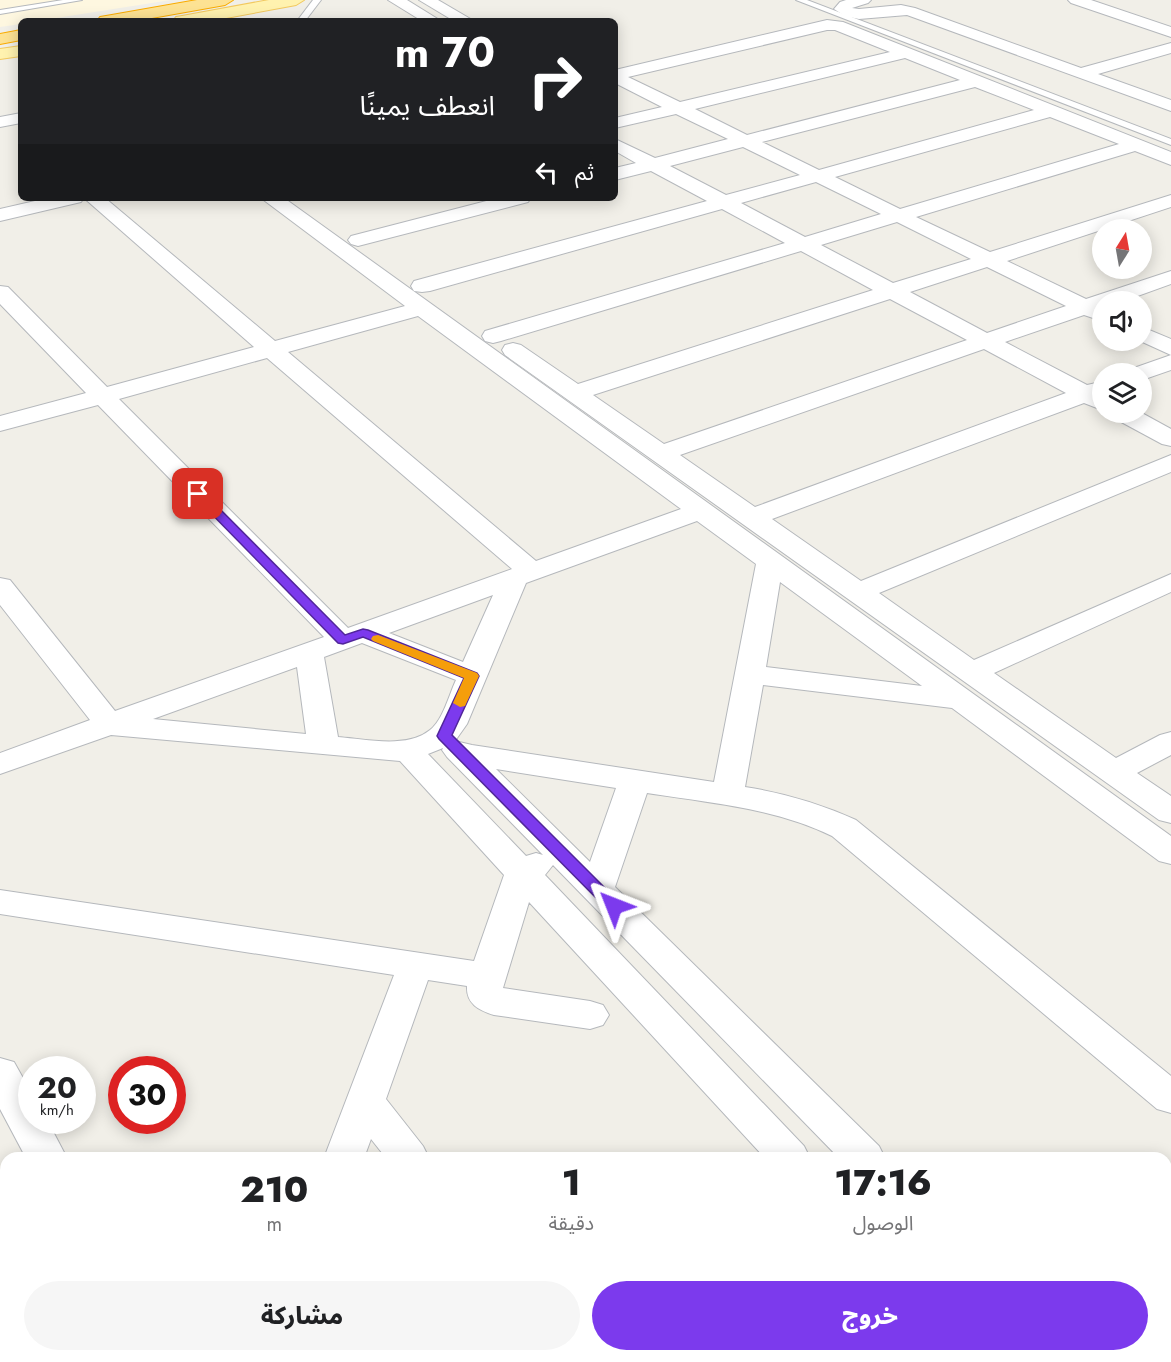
<!DOCTYPE html>
<html lang="ar">
<meta charset="utf-8">
<style>
body{margin:0;font-family:Jost,"Noto Sans Arabic",sans-serif;background:#f6f6f6;color:#202124;direction:rtl;height:100vh;display:flex;flex-direction:column;font-size:22px;white-space:nowrap}
*{box-sizing:border-box;margin:0}
p{font-size:20px;color:#757577}
.icon{flex:none;width:33px;height:33px;fill:none;stroke:currentColor;stroke-width:2;stroke-linecap:round;stroke-linejoin:round}
.map{position:relative;flex:1;overflow:hidden;direction:ltr}
.drawer{position:absolute;left:0px;top:1152px;width:1172px;height:210px;display:flex;flex-direction:column;background:#fff;border-radius:18px 18px 0 0;box-shadow:0 3px 15px #0003;direction:rtl}
.drawer>*{flex:none}
.banner{position:absolute;left:18px;top:18px;width:600px;height:183px;border-radius:9px;box-shadow:0 3px 15px #0003;direction:rtl;background:#202124;color:#fff;overflow:hidden}
.needle{width:39px;rotate:11deg}
.fabs{position:absolute;left:1092px;top:219px;display:grid;gap:12px}
.fabs a{display:grid;place-items:center;width:60px;height:60px;border-radius:50%;background:#fff;box-shadow:0 3px 15px #0003;font-size:30px}
.speed{position:absolute;left:18px;top:1056px;display:flex;gap:12px;font-size:30px;font-weight:700;text-align:center}
.speed>*{display:grid;place-content:center;width:78px;height:78px;border-radius:50%;background:#fff;box-shadow:0 3px 15px #0003;line-height:1}
.speed small{font-size:15px;font-weight:400}
.speed .limit{border:9px solid #d22;background:#fff;color:#111}
.pin{position:absolute;display:grid;place-items:center;width:51px;height:51px;color:#fff;margin:-26px;border-radius:12px;box-shadow:0 3px 9px #0006}
.me{position:absolute;width:66px;margin:-33px;rotate:315deg;stroke-linejoin:round;filter:drop-shadow(0 0 4px #0008)}
.turn{display:flex;align-items:center;gap:21px;height:126px;padding:0 24px;font-size:27px}
.turn .icon{width:78px;height:78px;stroke-width:2.5}
.turn b{display:block;font-size:42px;line-height:51px}
.then{display:flex;align-items:center;height:57px;padding:0 24px;background:#0003;gap:12px;font-size:22px}
.eta{display:flex;justify-content:space-evenly;align-items:center;height:102px;text-align:center}
.eta b{font-size:36px;font-weight:800;line-height:42px}
.button{display:flex;gap:12px;margin-top:auto;padding:12px 24px}
.button a{flex:1;height:69px;border-radius:36px;background:#7c3aed;color:#fff;font-size:24px;font-weight:800;line-height:69px;text-align:center}
.button a+a{background:#f6f6f6;color:#202124}
.map>svg:first-child{display:block}
.commercial{fill:#fef7e0}
.lines{fill:none;stroke-linecap:round;stroke-linejoin:round}
.lane-casing{stroke:#b5b8bc;stroke-width:2}
.street-casing{stroke:#b5b8bc;stroke-width:2}
.primary-casing{stroke:#f2c960;stroke-width:2}
.highway-casing{stroke:#f9ab00;stroke-width:2}
.lane{fill:#fff;fill-rule:evenodd}
.street{fill:#fff;fill-rule:evenodd}
.primary{fill:#fff2af;fill-rule:evenodd}
.highway{fill:#fde293;fill-rule:evenodd}
.route{fill:#7c3aed;stroke:#51269a;stroke-width:1.5}
.slow{fill:#f59e0b}
</style>
<div class="map">
<svg width="1171" height="1362" viewBox="0 0 1171 1362">
<rect width="100%" height="100%" fill="#f1efe8"/>
<!-- commercial -->
<polygon class="commercial" points="0,0 171,0 37,21 21,21 21,24 0,27"/>
<g class="lines">
<!-- lane casing -->
<g class="lane-casing">
<g id="lane">
<polygon points="63,0 82,0 0,14 0,10"/>
<polygon points="313,0 321,0 305,21 297,21"/>
<polygon points="796,0 807,0 1171,139 1171,145"/>
</g>
</g>
<!-- street casing -->
<g class="street-casing">
<g id="street">
<polygon points="388,0 407,0 441,21 422,21"/>
<polygon points="419,0 438,0 474,21 454,21"/>
<polygon points="846,0 871,0 868,3 852,8 859,9 901,5 915,8 1081,68 1171,43 1171,53 1098,74 1171,100 1171,111 907,15 859,19 845,16 834,9 840,2"/>
<polygon points="1068,0 1091,0 1171,27 1171,37 1071,3"/>
<path d="M827,20l16,2 328,130v13l-36,-14 -219,66 74,35 181,-57v12l-164,54 79,38 85,-28v13l-50,18h-19v19l-18,-6 -79,27 82,43 9,-2 6,2v25l-18,-7 -312,116 89,62 310,-126v17l-292,121 95,67 197,-86v18l-177,81 122,85 44,-23 11,-3v23l-34,18 34,23v27l-12,-3 -654,-465 -3,-5 3,-5 8,-2 8,2 57,39 295,-94 -72,-39 -300,90 -8,2 -8,-2 -3,-5 3,-5 300,-88 -63,-34 -292,82 -8,1 -8,-1 -3,-5 3,-5 293,-80 -56,-30 -36,9v-12l21,-5 -21,-12v-12l40,19 73,-19 -52,-25 -61,14v-10l47,-11 -47,-24v-13zM827,30h8l55,22 -210,50 -52,-25zM905,58l55,22 -213,55 -52,-26zM975,87l59,23 -215,60 -57,-28zM1050,117l69,27 -219,65 -65,-32zM743,147l57,28 -74,20 -56,-29zM816,182l65,32 -76,23 -64,-34zM897,222l74,37 -78,24 -72,-38zM987,267l79,39 -79,27 -77,-41zM890,299l77,41 -303,104 -71,-49zM984,349l82,44 -311,114 -75,-52z"/>
<polygon points="21,113 21,123 0,127 0,117"/>
<path d="M48,198h57l170,143 130,-35 -144,-108h23l887,638v28l-12,-3 -207,-153 -189,-23 -18,102c39,6 76,17 111,33l315,256v37l-14,-4 -325,-273c-58,-28 -121,-33 -185,-43l-32,94 264,259 6,12h-46l-286,-293 -8,10 259,271 6,12h-45l-236,-256 -26,86 87,13 13,4 6,10 -6,10 -13,4 -96,-14c-15,-5 -28,-11 -27,-29l-39,-6 -42,119 37,47 6,12h-43l-15,-19 -7,19h-40l70,-183 -394,-61v-24l474,71 30,-86 -104,-114 -289,-26 -111,39v-21l90,-33 -90,-115v-27l10,2 105,131 209,-74 -226,-232 -98,26v-15l86,-23 -86,-89v-18l8,1 99,100 147,-40 -170,-149 -3,4 -81,19v-12zM418,316l263,193 -145,52 -248,-209zM267,358l245,211 -164,59 -229,-229zM697,521l59,43 -42,218 -242,-37 -17,-4 12,-17 59,-141zM780,582l142,104 -156,-19zM493,595l-30,67 -74,-29zM362,643l94,37c-7,15 -13,40 -26,50 -23,19 -65,9 -92,7l-14,-80zM297,667l9,67 -153,-15zM443,748l-1,2 5,7 96,98 -7,-2 -10,3 -98,-102zM496,769l120,19 -26,74z"/>
<polygon points="498,198 531,198 528,202 358,246 351,244 348,240 351,236"/>
<polygon points="1142,327 1171,339 1171,355 1138,340 1142,340"/>
<polygon points="1171,355 1171,370 1142,380 1142,374 1128,374 1131,369"/>
<polygon points="1109,412 1140,412 1171,429 1171,446 1162,444 1112,417"/>
<polygon points="0,1058 14,1062 32,1094 32,1120 47,1120 67,1158 26,1158 0,1109"/>
<polygon points="0,1180 6,1182 6,1226 0,1224"/>
<polygon points="6,1254 6,1291 0,1294 0,1256"/>
<polygon points="6,1306 6,1346 0,1349 0,1309"/>
<polygon points="57,1356 101,1356 103,1362 59,1362"/>
<polygon points="136,1356 181,1356 183,1362 138,1362"/>
<polygon points="540,1356 586,1356 588,1362 542,1362"/>
<polygon points="955,1356 1002,1356 1004,1362 957,1362"/>
<polygon points="1040,1356 1088,1356 1090,1362 1042,1362"/>
</g>
</g>
<!-- primary casing -->
<g class="primary-casing">
<g id="primary">
<polygon points="269,0 304,0 296,5 210,21 173,21 176,17 182,16"/>
<polygon points="21,46 21,56 0,59 0,49"/>
</g>
</g>
<!-- highway casing -->
<g class="highway-casing">
<g id="highway">
<polygon points="197,0 233,0 225,5 135,21 97,21 100,17 106,16"/>
<polygon points="21,30 21,40 0,44 0,34"/>
</g>
</g>
<!-- lane -->
<use href="#lane" class="lane"/>
<!-- street -->
<use href="#street" class="street"/>
<!-- primary -->
<use href="#primary" class="primary"/>
<!-- highway -->
<use href="#highway" class="highway"/>
</g>
<!-- route -->
<polygon class="route" points="198,490 202,491 345,635 363,629 368,630 477,673 479,676 452,735 619,902 622,906 619,910 608,910 439,739 437,736 464,678 363,637 343,644 338,643 194,496 192,494"/>
<!-- slow -->
<polygon class="slow" points="378,635 477,673 479,676 465,706 460,707 453,703 464,678 373,641 371,639 373,636"/>
</svg>
<div class="fabs">
<a><svg class="needle" viewBox="-14 -14 28 28"><path d="M0-13l5 13h-10z" fill="#e53935"/><path d="M0 13l5-13h-10z" fill="#757577"/></svg></a>
<a><svg class="icon" aria-label="sound" viewBox="0 0 24 24"><path d="M4 9h4l5-4v14l-5-4H4zM17 9q2 3 0 6"/></svg></a>
<a><svg class="icon" aria-label="layers" viewBox="0 0 24 24"><path d="M12 4l9 5-9 5-9-5zM3 14l9 5 9-5"/></svg></a>
</div>
<div class="speed"><div>20<small>km/h</small></div><div class="limit">30</div></div>
<div class="pin" style="left:198px;top:494px;background:#d93025"><svg class="icon" aria-label="arrive" viewBox="0 0 24 24"><path d="M6 21V4h12l-3 4 3 4H6"/></svg></div>
<svg class="me" style="left:614px;top:906px" viewBox="-20 -20 40 40"><path d="M0-17L14 15 0 8-14 15z" fill="#7c3aed" stroke="#fff" stroke-width="4"/></svg>
<div class="banner">
<div class="turn"><svg class="icon" aria-label="right" viewBox="0 0 24 24"><path d="M7 20v-9h11M14 6l5 5-5 5"/></svg><div><b>70 m</b>انعطف يمينًا</div></div>
<div class="then">ثم<svg class="icon" aria-label="left" viewBox="0 0 24 24"><path d="M17 20v-9H6M10 6l-5 5 5 5"/></svg></div>
</div>
<section class="drawer">
<div class="eta">
<div><b>17:16</b><p>الوصول</p></div>
<div><b>1</b><p>دقيقة</p></div>
<div><b>210</b><p>m</p></div>
</div>
<div class="button"><a>خروج</a><a>مشاركة</a></div>
</section>
</div>
